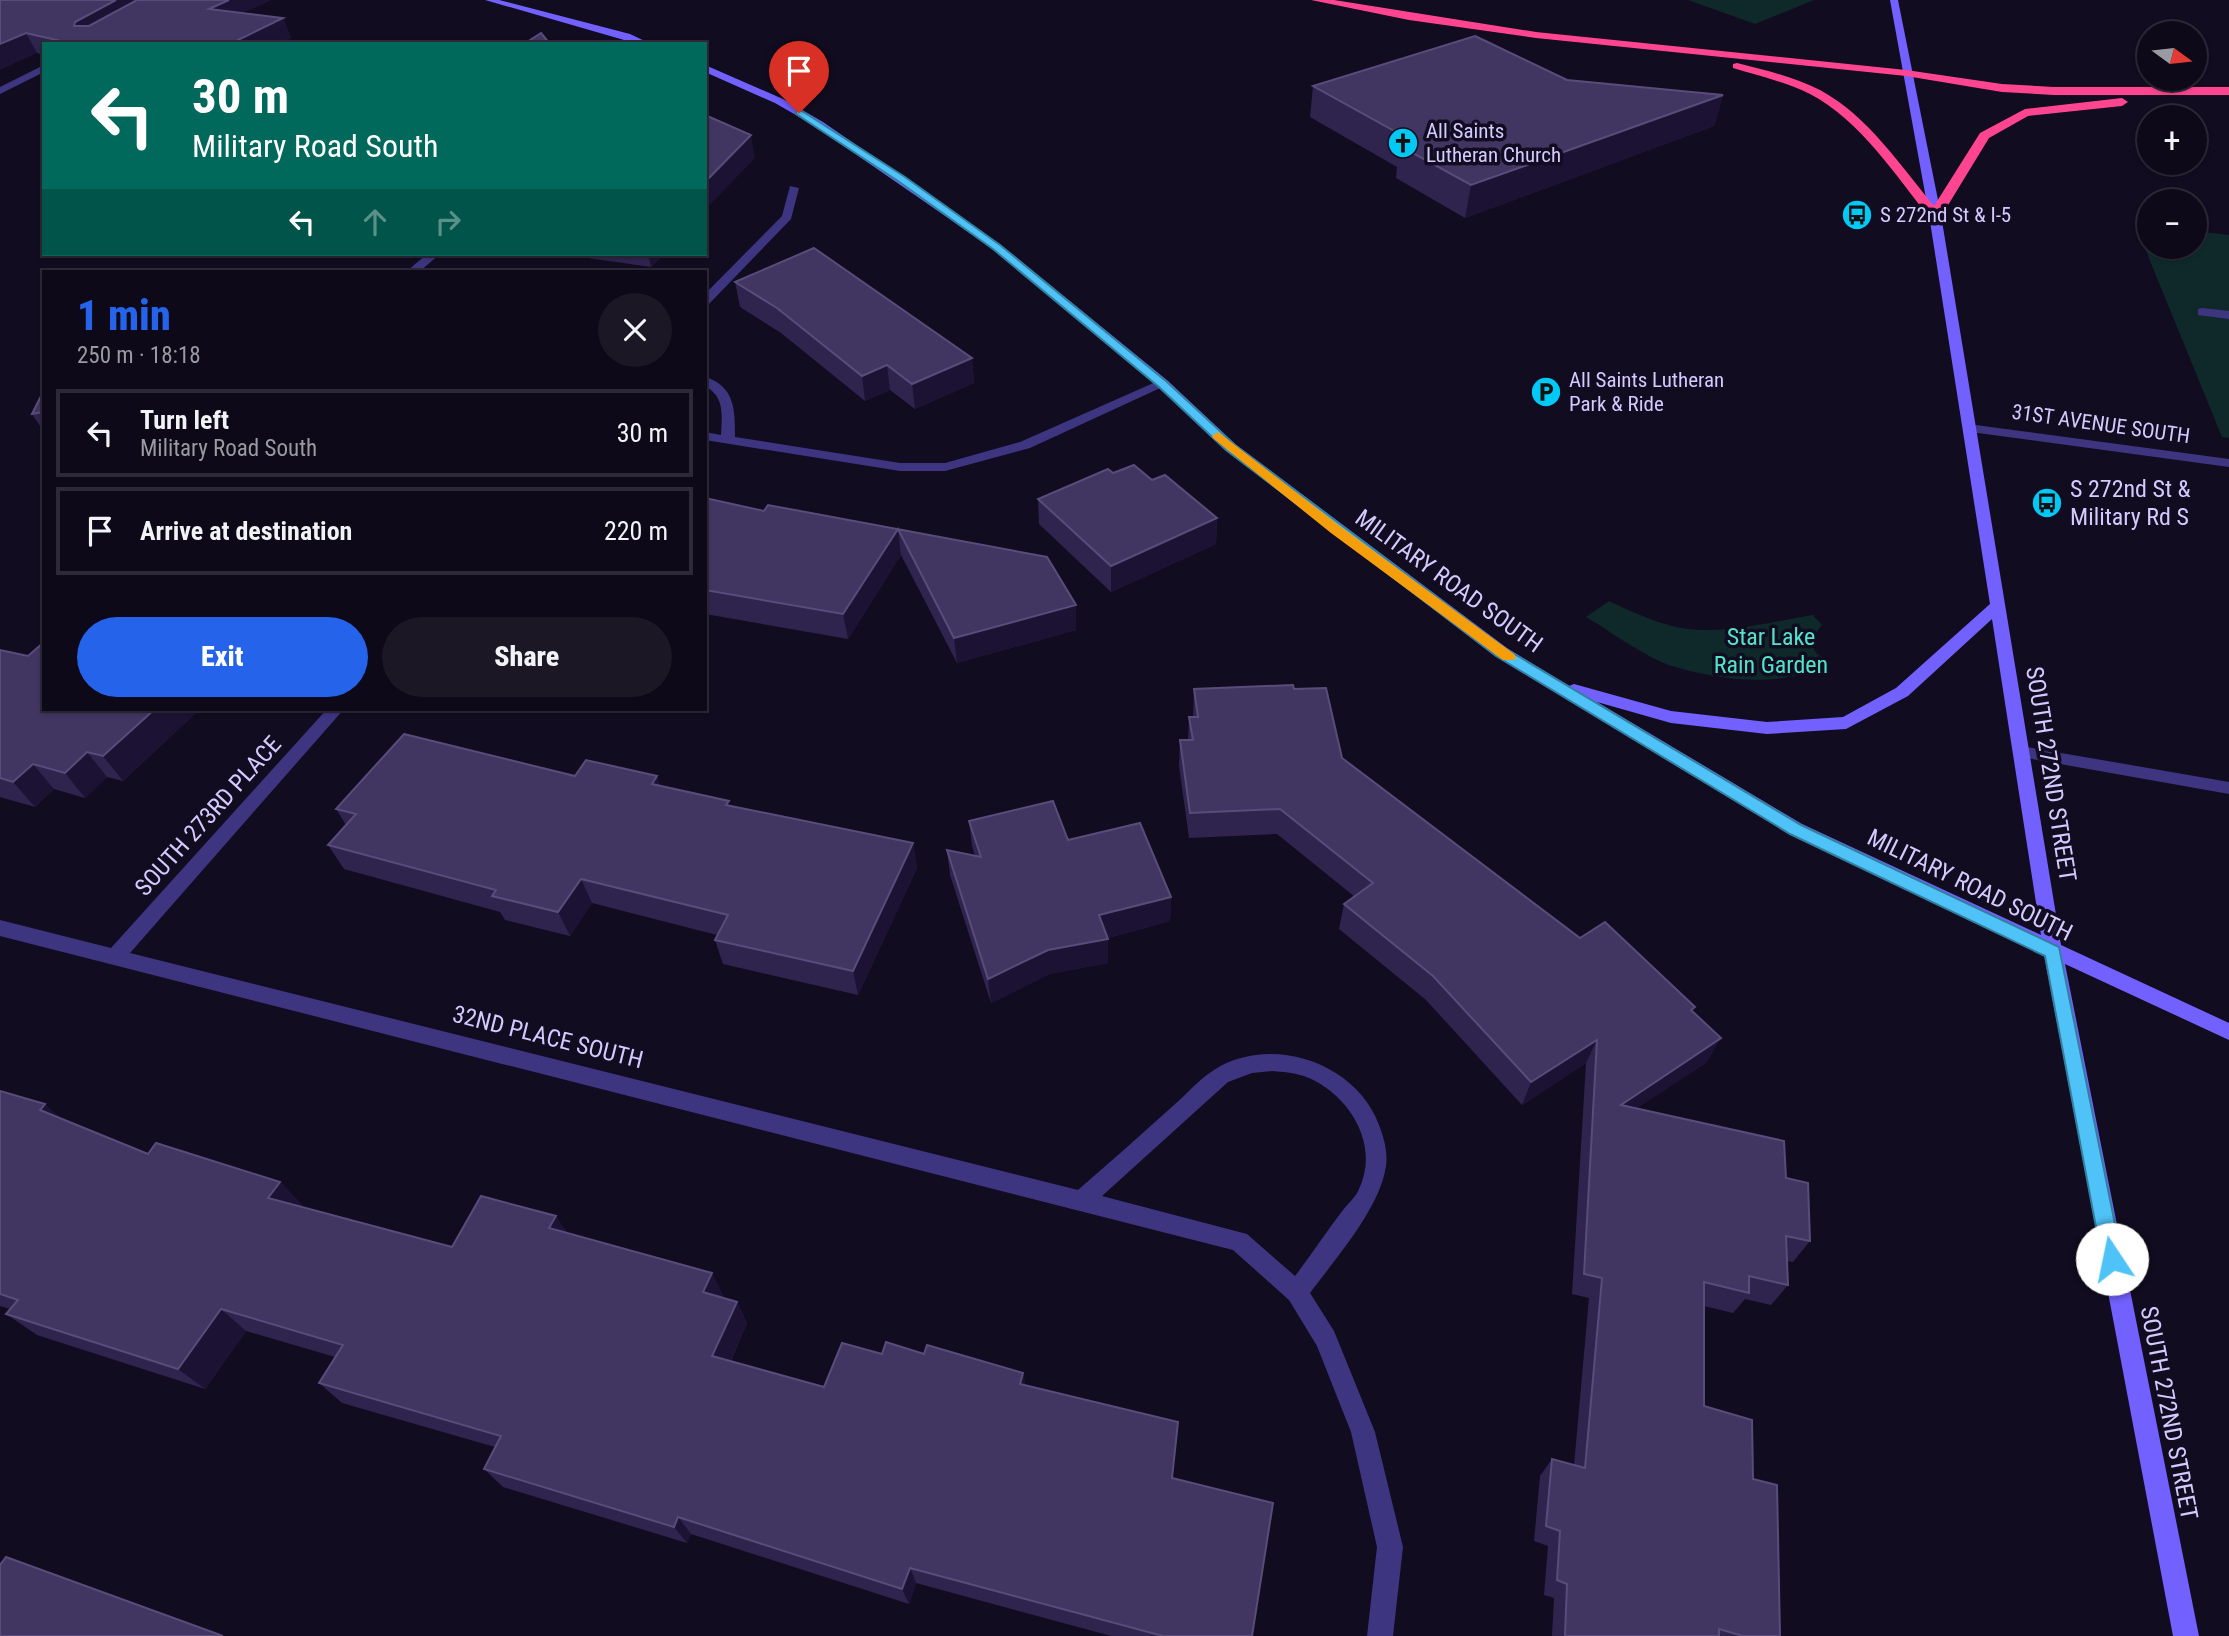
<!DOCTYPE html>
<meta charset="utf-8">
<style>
body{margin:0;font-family:"Roboto Condensed",sans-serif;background:#1b1725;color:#f1f3f6;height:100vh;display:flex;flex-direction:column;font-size:26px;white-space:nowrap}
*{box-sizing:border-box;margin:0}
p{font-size:23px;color:#9a9aa2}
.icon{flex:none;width:38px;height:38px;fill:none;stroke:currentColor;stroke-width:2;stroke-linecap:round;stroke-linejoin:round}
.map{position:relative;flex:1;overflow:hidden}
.details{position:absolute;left:42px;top:270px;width:665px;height:441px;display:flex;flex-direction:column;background:#0d0918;border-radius:0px;box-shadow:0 2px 5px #0004,0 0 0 2px #2d2a37}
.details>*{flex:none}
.top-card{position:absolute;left:42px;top:42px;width:665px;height:214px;border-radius:0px;box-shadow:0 2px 5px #0004,0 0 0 2px #2d2a37;background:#00695c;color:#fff;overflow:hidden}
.needle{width:46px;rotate:105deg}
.fabs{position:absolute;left:2137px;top:21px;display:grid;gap:14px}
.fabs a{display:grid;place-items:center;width:70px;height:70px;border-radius:50%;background:#0d0918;box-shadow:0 2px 5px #0004,0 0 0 2px #2d2a37;font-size:35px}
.pin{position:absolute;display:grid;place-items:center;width:60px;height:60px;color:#fff;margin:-72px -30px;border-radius:50% 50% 50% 0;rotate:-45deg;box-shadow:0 0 7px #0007}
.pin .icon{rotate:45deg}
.me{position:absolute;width:77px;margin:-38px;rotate:349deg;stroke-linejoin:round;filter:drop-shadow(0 0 5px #0008)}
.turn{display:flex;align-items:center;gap:24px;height:147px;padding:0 35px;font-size:32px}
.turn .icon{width:91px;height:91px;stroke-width:2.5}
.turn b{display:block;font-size:49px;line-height:60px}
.lanes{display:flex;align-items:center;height:66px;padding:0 35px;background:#0003;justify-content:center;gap:35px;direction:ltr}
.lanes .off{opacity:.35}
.round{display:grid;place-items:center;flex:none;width:74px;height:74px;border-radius:37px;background:#1b1725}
.overview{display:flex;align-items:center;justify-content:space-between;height:119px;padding:0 35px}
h1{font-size:42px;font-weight:800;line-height:52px;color:#2563eb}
.cta{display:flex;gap:14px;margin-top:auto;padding:14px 35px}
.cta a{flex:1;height:80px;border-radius:42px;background:#2563eb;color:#fff;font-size:28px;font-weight:800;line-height:80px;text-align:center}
.cta a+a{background:#1b1725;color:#f1f3f6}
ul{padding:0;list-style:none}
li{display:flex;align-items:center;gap:21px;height:88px;margin:0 14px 10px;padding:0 21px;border:4px solid #2d2a37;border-radius:0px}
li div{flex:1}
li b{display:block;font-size:26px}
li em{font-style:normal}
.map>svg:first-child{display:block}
.green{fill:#0f292a}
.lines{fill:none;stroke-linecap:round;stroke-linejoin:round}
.service{fill:#3e3581;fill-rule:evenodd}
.minor{fill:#3e3581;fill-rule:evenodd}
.secondary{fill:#7261ff;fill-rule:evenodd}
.motorway{fill:#ff4590;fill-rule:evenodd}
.wall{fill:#2f244e}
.shaded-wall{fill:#1c1334}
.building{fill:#413561;stroke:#584d7a;stroke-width:2}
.route{fill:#4fc3f7;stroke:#337fa1;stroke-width:2}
.slow{fill:#f59e0b}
.labels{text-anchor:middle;stroke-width:7;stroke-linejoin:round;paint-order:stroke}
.far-poi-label{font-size:21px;fill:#d5caff;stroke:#110c20;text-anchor:start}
.far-street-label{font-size:21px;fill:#d5caff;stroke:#110c20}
.poi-label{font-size:24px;fill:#d5caff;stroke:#110c20;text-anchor:start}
.street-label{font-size:24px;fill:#d5caff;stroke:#110c20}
.park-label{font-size:24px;fill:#52e3ca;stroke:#110c20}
</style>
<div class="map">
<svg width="2229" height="1636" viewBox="0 0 2229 1636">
<rect width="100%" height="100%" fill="#110c20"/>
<!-- green -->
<g class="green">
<polygon points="1688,0 1814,0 1755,24"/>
<polygon points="2135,224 2149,226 2149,247 2194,247 2195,231 2229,235 2229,438 2222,437"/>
<path d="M1609,601c23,11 47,22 72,27 43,7 90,-6 132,-13l9,10 -13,16 8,13 14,8c-46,27 -110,19 -159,4 -22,-6 -64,-36 -86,-49z"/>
</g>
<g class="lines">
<!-- service -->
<g class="service">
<polygon points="790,186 799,188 791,219 709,304 705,305 705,294 782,216"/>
<polygon points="2021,746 2229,782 2229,794 2015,756 2013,752"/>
</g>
<!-- minor -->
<g class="minor">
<polygon points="44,65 44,72 0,94 0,87"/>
<polygon points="427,254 440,254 420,271 407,271"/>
<polygon points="2202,308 2229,311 2229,319 2198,315 2198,309"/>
<path d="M705,377c30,9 30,33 30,60l165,26h45l75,-21 138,-61h10l1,3 -139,64 -85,23h-45l-195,-31v-8l16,3c1,-20 4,-38 -16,-49z"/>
<polygon points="1968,424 2229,459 2229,467 1963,431 1963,425"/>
<path d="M327,709h17l-214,244 948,237c32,-28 64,-56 96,-85 13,-11 25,-26 40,-35 56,-36 142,-8 165,55 5,13 9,27 7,41 -6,42 -50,92 -76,127l24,38 41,101 28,115 -10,89h-26l10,-89 -26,-115 -34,-86 -28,-46 -56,-50 -1233,-314v-16l111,28zM1272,1071c13,1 25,2 37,7 41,18 71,67 50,111 -3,8 -11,14 -16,21 -17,22 -31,44 -48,66l-48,-42 -145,-38 126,-114 24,-9z"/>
</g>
<!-- secondary -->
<g class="secondary">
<polygon points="485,0 499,0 630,34 651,44 638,44"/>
<path d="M1890,0h8l43,215 120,730 168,78v17l-164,-76 134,672h-26l-129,-682 -254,-120 -295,-178 -270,-206 -67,-63 -165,-138 -178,-123 -40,-23 -70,-31v-7l78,34 40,23 178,123 167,136 67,63 272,204 62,38 5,-2 97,27 96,11 76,-5 53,-29 94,-84 -61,-389zM1992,619l49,316 -239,-111 -205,-122 74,21 96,11 79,-5 62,-33z"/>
</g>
<!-- motorway -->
<g class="motorway">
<polygon points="1311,0 1334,0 1536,32 1906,70 2002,84 2054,87 2229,87 2229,95 2054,95 2002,92 1906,76 1536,38 1409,20"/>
<path d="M1737,63c28,7 57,14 83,27 48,26 80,75 114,116l46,-73 45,-24 97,-11 6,4 -6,4 -94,10 -39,22 -47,77 -7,4 -5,-1c-35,-43 -69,-97 -120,-124 -24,-12 -51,-18 -77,-26v-4z"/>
</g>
</g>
<!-- wall -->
<g class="wall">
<polygon points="0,0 271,0 242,13 283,18 291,38 280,44 44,44 44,55 37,53"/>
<polygon points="1567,80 1723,95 1714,126 1465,218 1396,178 1397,167 1310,117 1313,86"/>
<polygon points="573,254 664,254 651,267 574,256"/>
<polygon points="735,282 972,358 974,383 915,409 890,390 865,401 781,333 740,307"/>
<polygon points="44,390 44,432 32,414"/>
<polygon points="1113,473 1217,518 1216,544 1111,592 1039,524 1038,499"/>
<polygon points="705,498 764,511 768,505 1047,557 1076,605 1076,630 957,663 901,555 848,639 705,614"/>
<polygon points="0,650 28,656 200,709 123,781 107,777 85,798 54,789 35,807 0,797"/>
<polygon points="1194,689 1294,689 1342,758 1580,938 1695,1007 1692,1012 1707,1062 1637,1108 1786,1178 1810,1241 1793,1262 1787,1261 1788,1285 1771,1305 1745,1299 1733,1313 1704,1306 1704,1406 1753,1479 1780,1636 1552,1636 1554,1598 1544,1595 1548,1546 1534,1541 1540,1476 1552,1459 1574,1465 1589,1298 1572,1294 1586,1063 1522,1105 1426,1000 1339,929 1344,904 1355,897 1277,834 1189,838 1179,766 1180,740 1188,740 1189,717 1193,717"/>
<polygon points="575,776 661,786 730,806 913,843 917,868 858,995 723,964 715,940 717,935 592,903 570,936 505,920 500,912 344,869 328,845 346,825 336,809"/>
<polygon points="969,821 1068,840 1171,897 1170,921 1108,938 1108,963 1049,974 991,1003 950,875 947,850 975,856 972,846"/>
<polygon points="0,1091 62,1119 148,1154 280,1182 302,1205 300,1207 452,1247 567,1233 723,1295 722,1297 737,1302 747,1323 731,1361 824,1387 882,1354 924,1354 1023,1373 1025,1385 1172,1478 1252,1636 1111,1636 916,1583 909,1604 691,1534 687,1543 503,1487 484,1469 495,1447 342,1403 319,1383 335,1357 246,1331 205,1389 37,1335 6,1314 10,1309 0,1306"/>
</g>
<!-- shaded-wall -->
<g class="shaded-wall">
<polygon points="116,0 162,0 85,42 74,26 75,22"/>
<polygon points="229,0 271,0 241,14 209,9"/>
<polygon points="283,18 291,38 280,44 230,44"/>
<polygon points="26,33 37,53 0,70 0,44"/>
<polygon points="1723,95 1714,126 1465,218 1471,185"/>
<polygon points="751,135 755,158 705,210 705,182"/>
<polygon points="648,254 664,254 651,267"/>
<polygon points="972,358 974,383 915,409 912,384"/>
<polygon points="887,365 890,390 865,401 862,376"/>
<polygon points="1217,518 1216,544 1111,592 1111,566"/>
<polygon points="898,529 901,555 848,639 843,614"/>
<polygon points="1076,605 1076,630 957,663 954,638"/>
<polygon points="155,709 200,709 123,781 103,756"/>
<polygon points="87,752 107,777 85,798 65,773"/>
<polygon points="33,764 54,789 35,807 13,782"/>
<polygon points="657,776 666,801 652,784"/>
<polygon points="913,843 917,868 858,995 853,971"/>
<polygon points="581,879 592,903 570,936 558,912"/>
<polygon points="1171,897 1170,921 1100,940 1099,915"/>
<polygon points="1108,939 1108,963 1049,974 991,1003 988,979 1048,950"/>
<polygon points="1721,1038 1707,1062 1609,1127 1621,1105"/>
<polygon points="1597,1040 1586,1063 1522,1105 1531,1082"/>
<polygon points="45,1104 72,1128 40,1110"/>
<polygon points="280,1182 302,1205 290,1221 268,1198"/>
<polygon points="556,1216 571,1238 549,1228"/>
<polygon points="712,1273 723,1295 715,1314 703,1292"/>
<polygon points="737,1302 747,1323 724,1376 712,1356"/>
<polygon points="221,1309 246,1331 205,1389 178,1369"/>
<polygon points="1023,1373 1026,1393 1020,1384"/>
<polygon points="678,1517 691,1534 687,1543 674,1527"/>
<polygon points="910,1568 916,1583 909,1604 902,1589"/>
</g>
<!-- building -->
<g class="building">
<polygon points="0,0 116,0 75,22 74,26 89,26 137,0 229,0 209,9 283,18 230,44 74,44 26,33 0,44"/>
<polygon points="541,33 550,44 524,44"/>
<polygon points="1475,36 1567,80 1723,95 1471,185 1400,146 1414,142 1313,86"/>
<polygon points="705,115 751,135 705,182"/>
<polygon points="814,248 972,358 912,384 887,365 862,376 777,308 735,282"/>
<polygon points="44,390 44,412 32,414"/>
<polygon points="1134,465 1152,480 1165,475 1217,518 1111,566 1038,499 1108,469 1113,473"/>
<polygon points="705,498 764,511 768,505 1047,557 1076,605 954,638 898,529 843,614 705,590"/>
<polygon points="44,642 44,709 155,709 103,756 87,752 65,773 33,764 13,782 0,778 0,650 28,656"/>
<polygon points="1293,685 1294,689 1326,688 1342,758 1580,938 1605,922 1695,1007 1691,1010 1721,1038 1621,1105 1784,1141 1786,1178 1808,1183 1810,1241 1786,1236 1788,1285 1749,1276 1749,1293 1704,1282 1704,1406 1752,1420 1753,1479 1777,1485 1780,1636 1743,1636 1719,1629 1719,1636 1565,1636 1567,1584 1557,1580 1560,1531 1546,1526 1552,1459 1585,1468 1602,1278 1584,1274 1597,1040 1531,1082 1433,976 1344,904 1373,883 1280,809 1190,813 1180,740 1193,740 1189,717 1198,717 1194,689"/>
<polygon points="404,734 575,776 586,760 657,776 652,784 729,801 726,805 913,843 853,971 715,940 728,915 581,879 558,912 492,896 496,890 328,845 356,814 336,809"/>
<polygon points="1053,801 1068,840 1140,823 1171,897 1099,915 1108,939 1048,950 988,979 947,850 981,857 969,821"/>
<polygon points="0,1091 45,1104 40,1110 148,1154 156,1143 280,1182 268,1198 452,1247 481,1196 556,1216 549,1228 712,1273 703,1292 737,1302 712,1356 824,1387 842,1343 882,1354 886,1342 924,1354 927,1345 1023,1373 1020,1384 1178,1422 1172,1478 1273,1503 1252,1636 1163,1636 910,1568 902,1589 678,1517 674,1527 484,1469 501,1436 319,1383 343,1345 221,1309 178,1369 6,1314 18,1300 0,1294"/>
<polygon points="6,1557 223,1636 0,1636 0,1565"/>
</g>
<!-- route -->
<polygon class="route" points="796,111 802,111 905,177 1000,245 1167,382 1235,445 1506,649 1801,825 2059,947 2122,1259 2119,1266 2112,1269 2105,1266 2102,1259 2045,956 1790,834 1496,656 1226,450 1159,387 993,249 898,181 796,114"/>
<!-- slow -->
<polygon class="slow" points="1218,432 1341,527 1514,654 1516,657 1514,660 1503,660 1331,533 1213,438 1212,436"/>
<!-- icons -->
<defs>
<g id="church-disc" transform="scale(1.575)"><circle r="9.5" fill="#00c9f5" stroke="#110c20"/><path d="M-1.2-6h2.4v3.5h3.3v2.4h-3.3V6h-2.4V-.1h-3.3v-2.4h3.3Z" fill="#111"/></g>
<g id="bus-disc" transform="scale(1.575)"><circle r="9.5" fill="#00c9f5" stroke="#110c20"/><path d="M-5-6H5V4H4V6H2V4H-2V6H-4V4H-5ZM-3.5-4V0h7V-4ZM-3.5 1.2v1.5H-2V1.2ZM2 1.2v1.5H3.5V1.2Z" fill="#111"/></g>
<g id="parking-disc" transform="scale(1.575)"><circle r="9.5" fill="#00c9f5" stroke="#110c20"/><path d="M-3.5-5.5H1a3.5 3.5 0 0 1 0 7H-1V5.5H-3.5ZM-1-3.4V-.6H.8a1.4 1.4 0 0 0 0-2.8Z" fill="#111"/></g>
</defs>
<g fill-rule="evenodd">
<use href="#church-disc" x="1403" y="143"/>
<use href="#bus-disc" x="1857" y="215"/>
<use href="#parking-disc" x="1546" y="392"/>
<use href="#bus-disc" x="2047" y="503"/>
</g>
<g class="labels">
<!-- far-poi labels -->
<g class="far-poi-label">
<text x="1426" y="138">All Saints<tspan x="1426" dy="24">Lutheran Church</tspan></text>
<text x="1880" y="222">S 272nd St &amp; I-5</text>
<text x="1569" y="387">All Saints Lutheran<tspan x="1569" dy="24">Park &amp; Ride</tspan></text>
</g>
<!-- far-street labels -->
<g class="far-street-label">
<text transform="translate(2101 424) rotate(8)" y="7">31ST AVENUE SOUTH</text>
</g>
<!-- poi labels -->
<g class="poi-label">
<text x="2070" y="497">S 272nd St &amp;<tspan x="2070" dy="28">Military Rd S</tspan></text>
</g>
<!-- street labels -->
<g class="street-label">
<text transform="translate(1449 581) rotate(36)" y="8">MILITARY ROAD SOUTH</text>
<text transform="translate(2051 774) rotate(81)" y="8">SOUTH 272ND STREET</text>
<text transform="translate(208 816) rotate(-48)" y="8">SOUTH 273RD PLACE</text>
<text transform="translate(1970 885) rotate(26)" y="8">MILITARY ROAD SOUTH</text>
<text transform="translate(548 1037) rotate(14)" y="8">32ND PLACE SOUTH</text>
<text transform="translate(2169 1413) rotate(79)" y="8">SOUTH 272ND STREET</text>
</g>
<!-- park labels -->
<g class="park-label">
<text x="1771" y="645">Star Lake<tspan x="1771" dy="28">Rain Garden</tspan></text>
</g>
</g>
</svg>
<div class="fabs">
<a><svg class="needle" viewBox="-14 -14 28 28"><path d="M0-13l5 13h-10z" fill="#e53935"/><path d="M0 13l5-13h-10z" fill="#9a9aa2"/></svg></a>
<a>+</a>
<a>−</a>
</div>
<div class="pin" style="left:799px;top:113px;background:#d93025"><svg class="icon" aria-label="arrive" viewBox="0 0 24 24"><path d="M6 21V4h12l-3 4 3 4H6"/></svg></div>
<svg class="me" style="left:2112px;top:1259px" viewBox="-20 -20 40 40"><circle r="19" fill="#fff"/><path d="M0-13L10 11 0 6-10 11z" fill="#4fc3f7"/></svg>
<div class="top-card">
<div class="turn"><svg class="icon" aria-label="left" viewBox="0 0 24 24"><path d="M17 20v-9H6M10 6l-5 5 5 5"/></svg><div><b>30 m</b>Military Road South</div></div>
<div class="lanes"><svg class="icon" aria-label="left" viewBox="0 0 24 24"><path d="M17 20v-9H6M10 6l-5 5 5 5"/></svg><svg class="icon off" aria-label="ahead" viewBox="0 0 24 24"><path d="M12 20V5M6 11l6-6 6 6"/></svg><svg class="icon off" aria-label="right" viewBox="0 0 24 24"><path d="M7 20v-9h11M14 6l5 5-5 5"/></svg></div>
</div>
<section class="details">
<div class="overview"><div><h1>1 min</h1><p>250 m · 18:18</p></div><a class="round"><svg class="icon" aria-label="close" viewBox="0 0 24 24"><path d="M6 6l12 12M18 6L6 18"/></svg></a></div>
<ul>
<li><svg class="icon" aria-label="left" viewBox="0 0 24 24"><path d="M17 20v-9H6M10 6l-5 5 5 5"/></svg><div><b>Turn left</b><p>Military Road South</p></div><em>30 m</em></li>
<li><svg class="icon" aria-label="arrive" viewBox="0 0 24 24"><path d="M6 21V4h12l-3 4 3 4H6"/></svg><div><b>Arrive at destination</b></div><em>220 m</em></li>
</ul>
<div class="cta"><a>Exit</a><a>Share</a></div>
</section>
</div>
